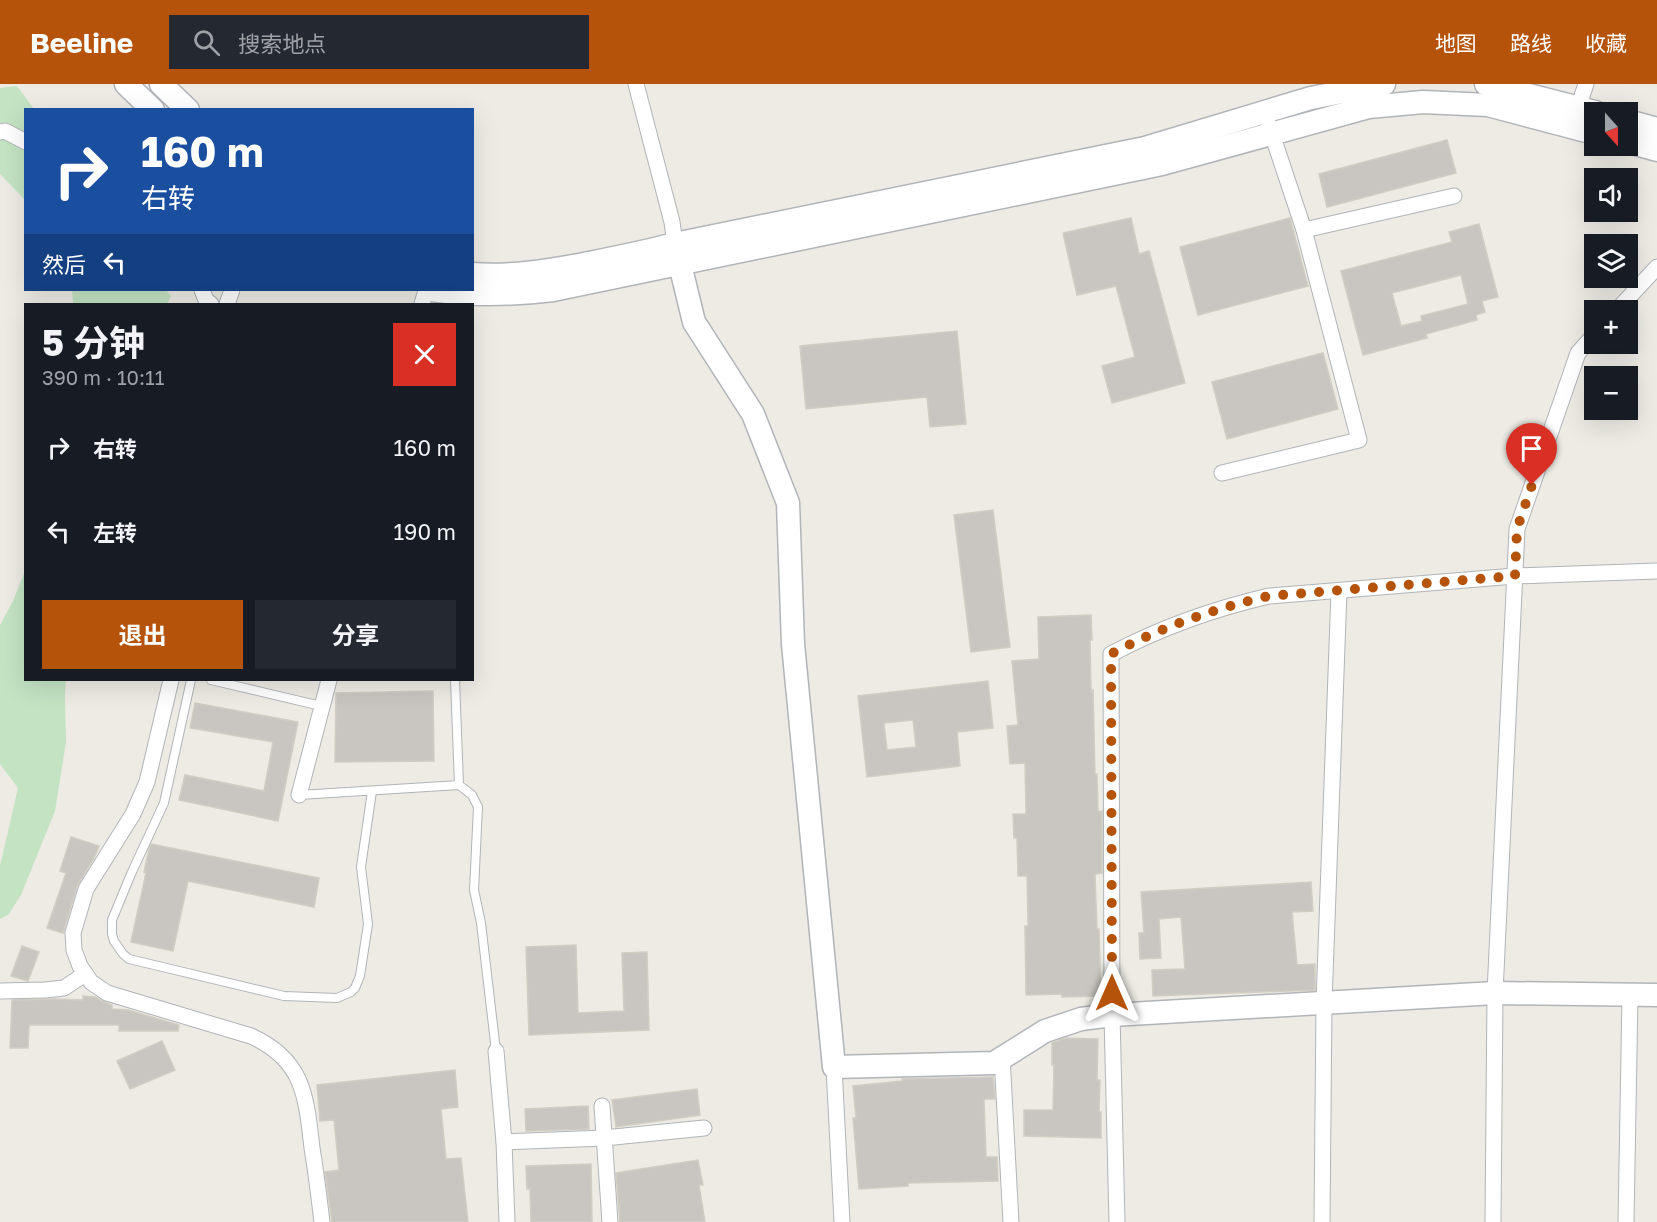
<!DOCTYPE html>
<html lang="zh">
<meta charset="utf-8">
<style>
body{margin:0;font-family:"Golos Text","Noto Sans SC",sans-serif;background:#242831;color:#f1f3f6;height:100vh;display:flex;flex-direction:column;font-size:22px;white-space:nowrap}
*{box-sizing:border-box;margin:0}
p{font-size:20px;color:#9ea1a6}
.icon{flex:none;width:33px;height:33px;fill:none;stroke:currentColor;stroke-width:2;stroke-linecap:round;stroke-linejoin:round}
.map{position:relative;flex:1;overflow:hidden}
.sheet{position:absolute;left:24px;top:219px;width:450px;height:378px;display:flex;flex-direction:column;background:#171b24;border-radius:0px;box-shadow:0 6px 24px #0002}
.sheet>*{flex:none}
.banner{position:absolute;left:24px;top:24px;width:450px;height:183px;border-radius:0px;box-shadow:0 6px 24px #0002;background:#1a4fa0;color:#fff;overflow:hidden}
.needle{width:39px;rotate:159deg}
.fabs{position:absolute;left:1584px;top:18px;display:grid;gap:12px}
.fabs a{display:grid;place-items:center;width:54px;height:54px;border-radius:0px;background:#171b24;box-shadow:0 6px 24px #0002;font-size:30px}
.pin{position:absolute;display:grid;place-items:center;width:51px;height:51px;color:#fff;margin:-62px -26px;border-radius:50% 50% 50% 0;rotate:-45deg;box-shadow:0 0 6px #0007}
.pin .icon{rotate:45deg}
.me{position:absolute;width:66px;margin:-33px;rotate:0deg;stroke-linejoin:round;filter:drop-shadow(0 0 4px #0008)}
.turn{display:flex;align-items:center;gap:21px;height:126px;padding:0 18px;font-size:27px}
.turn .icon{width:78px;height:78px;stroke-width:2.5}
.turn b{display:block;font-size:42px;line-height:51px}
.then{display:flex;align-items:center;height:57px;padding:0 18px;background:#0003;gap:12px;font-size:22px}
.round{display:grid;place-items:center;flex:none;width:63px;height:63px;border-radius:0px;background:#242831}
.summary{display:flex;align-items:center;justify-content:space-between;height:102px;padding:0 18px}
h1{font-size:36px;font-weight:700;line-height:45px}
.button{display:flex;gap:12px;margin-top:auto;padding:12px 18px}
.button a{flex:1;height:69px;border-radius:0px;background:#b45309;color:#fff;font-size:24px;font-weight:700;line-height:69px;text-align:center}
.button a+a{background:#242831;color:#f1f3f6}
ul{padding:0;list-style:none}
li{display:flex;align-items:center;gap:18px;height:84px;padding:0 18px}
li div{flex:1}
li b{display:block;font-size:22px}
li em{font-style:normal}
header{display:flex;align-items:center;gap:36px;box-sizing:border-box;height:84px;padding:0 30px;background:#b45309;color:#fff}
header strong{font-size:28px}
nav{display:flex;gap:33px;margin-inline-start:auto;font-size:21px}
.search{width:420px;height:54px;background:#242831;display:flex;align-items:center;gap:15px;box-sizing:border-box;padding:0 21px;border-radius:0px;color:#9ea1a6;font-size:22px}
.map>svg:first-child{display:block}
.green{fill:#c3e3c3}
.building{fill:#c9c6c1;stroke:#d2cdc3;stroke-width:1.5;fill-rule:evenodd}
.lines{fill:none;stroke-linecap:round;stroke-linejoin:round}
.lane-casing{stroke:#b1b4b8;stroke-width:10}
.street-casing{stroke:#b1b4b8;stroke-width:17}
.secondary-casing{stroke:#b1b4b8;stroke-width:25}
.lane{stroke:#fff;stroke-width:8}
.street{stroke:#fff;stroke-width:15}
.secondary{stroke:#fff;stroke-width:22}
.route{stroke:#b45309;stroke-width:10;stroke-dasharray:0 18}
</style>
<header>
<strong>Beeline</strong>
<div class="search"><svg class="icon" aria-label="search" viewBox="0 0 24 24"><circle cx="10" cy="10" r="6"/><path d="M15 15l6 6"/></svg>搜索地点</div>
<nav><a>地图</a><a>路线</a><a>收藏</a></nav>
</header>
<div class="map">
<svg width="1657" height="1138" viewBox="0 0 1657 1138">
<rect width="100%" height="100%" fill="#edebe4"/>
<!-- green -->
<g class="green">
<polygon points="17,2 34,25 26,26 25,116 0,90 0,4"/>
<polygon points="72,206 166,206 171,212 167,220 73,220"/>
<polygon points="25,487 26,596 66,596 65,611 66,658 55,727 21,811 8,831 0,835 0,782 18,704 0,680 0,541 13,517"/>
</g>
<!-- building -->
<g class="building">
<polygon points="1447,56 1456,89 1327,123 1319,90"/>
<polygon points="1131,134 1139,170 1149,167 1185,299 1112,319 1102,282 1135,273 1116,202 1077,211 1063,149"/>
<polygon points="1290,134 1308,202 1198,231 1180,163"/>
<path d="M1479,140l19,73 -16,4 3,11 -9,3 1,5 -51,14 1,4 -64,17 -22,-84 111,-29 -3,-10zM1461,191l7,29 -47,12 1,5 -21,5 -9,-33z"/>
<polygon points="957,247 966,340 930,343 927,313 806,325 800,262"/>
<polygon points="1323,269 1338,325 1227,355 1212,298"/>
<polygon points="993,426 1010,563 971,568 954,431"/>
<polygon points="1091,531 1092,556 1090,556 1091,607 1093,606 1095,690 1097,690 1098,728 1102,727 1102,789 1095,790 1097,845 1099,845 1101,912 1062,913 1062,910 1026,911 1025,842 1028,842 1027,792 1018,792 1017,754 1014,754 1013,730 1026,730 1025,679 1010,680 1007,642 1018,641 1012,577 1039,575 1038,533"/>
<path d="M988,597l5,47 -36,4 3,34 -93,11 -9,-81zM913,636l3,27 -29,3 -3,-27z"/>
<polygon points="433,607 434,677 335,678 336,609"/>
<polygon points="195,619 298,638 278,737 179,716 185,691 264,707 273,658 190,644"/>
<polygon points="71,753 99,762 95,772 77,802 63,849 47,844 66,789 60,787"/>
<polygon points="151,760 319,794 314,823 188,797 173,867 131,858 146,789 144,788 149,765"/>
<polygon points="1311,798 1313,827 1292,828 1297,881 1315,880 1315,906 1153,912 1152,886 1185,885 1181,833 1159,835 1161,874 1140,875 1139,849 1144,849 1141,808"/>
<polygon points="576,861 578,929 624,927 622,869 647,868 649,946 529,951 526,863"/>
<polygon points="22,862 39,868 28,897 11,892"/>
<polygon points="83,912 95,913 102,917 112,921 112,925 128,926 179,941 178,947 119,947 119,941 29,941 28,964 10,964 12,916 56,915 83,916"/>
<polygon points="1065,954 1098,955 1097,996 1100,996 1099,1028 1101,1028 1101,1054 1024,1052 1024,1026 1053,1026 1054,981 1052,981 1052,959"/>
<polygon points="162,957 175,986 130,1005 117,977"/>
<polygon points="455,986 458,1023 441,1025 446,1075 461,1074 468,1138 332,1138 325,1088 339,1086 334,1036 320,1037 317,1001"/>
<polygon points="993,993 995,1015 984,1015 986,1073 997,1073 998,1097 908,1099 908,1102 859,1105 853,1034 856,1034 853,1002 902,997 902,995"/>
<polygon points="697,1005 700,1031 616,1043 612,1016"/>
<polygon points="588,1022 589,1045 526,1047 525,1025"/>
<polygon points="698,1076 703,1101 699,1101 705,1138 620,1138 616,1089"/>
<polygon points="591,1080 592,1138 531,1138 530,1105 527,1105 526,1082"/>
</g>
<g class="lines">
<!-- lane casing -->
<g class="lane-casing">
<g id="lane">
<polyline points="191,596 164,719 131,790 112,836 112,850 114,857 123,870 129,875 284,912 337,914 351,908 355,904 360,892 368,840 361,783 372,707"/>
<polyline points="211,596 321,622"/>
<polyline points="459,701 472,711 478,723 474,806 481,839 496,967"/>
<polyline points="299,711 459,701 455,596"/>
</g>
</g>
<!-- street casing -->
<g class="street-casing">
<g id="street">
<polyline points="636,0 672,138 675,160"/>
<polyline points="1578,24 1586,0"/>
<polyline points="0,48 5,47 26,58"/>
<polyline points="1304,146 1454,112"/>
<polyline points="202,206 206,216 211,220"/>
<polyline points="227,220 232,206"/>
<polyline points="422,220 426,206"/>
<polyline points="1617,226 1657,183"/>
<polyline points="1222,389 1359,356 1304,146 1269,41"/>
<path d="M171,596l-24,102 -14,32 -47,75 -13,44 1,17 6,16 11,16 16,11 144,43c53,24 55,60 61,112 4,24 7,49 10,74"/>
<polyline points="299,711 329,596"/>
<polyline points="0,907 45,906 64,904 85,890"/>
<polyline points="496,967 504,1058 507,1138"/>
<polyline points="1002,973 1011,1138"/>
<polyline points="834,983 842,1138"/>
<polyline points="602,1022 610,1138"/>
<polyline points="504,1058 604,1054 704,1044"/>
<path d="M1117,1138l-5,-207 -1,-361c51,-27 102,-45 158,-58l246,-20 142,-5"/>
<polyline points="1322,1138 1324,919 1339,507"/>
<polyline points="1493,1138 1495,909 1517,445 1578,269 1594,251"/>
<polyline points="1626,1138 1630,911"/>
</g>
</g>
<!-- secondary casing -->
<g class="secondary-casing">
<g id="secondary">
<polyline points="126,0 153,26"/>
<polyline points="161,0 188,26"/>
<polyline points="1486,0 1595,28"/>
<polyline points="1628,37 1657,45"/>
<polyline points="1628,58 1657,66"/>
<polyline points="675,160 694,238 753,330 788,419 793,560 834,983 994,979 1045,947 1081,935 1112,931 1495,909 1657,911"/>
<path d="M472,190c38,3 75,-3 112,-10 30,-6 61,-12 91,-20l470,-96 166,-50 73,-14"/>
<path d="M431,206c41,6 81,5 122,0l609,-126 207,-57 54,-5 65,3 106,28"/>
</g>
</g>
<!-- lane -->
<use href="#lane" class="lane"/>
<!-- street -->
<use href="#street" class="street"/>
<!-- secondary -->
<use href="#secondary" class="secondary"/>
</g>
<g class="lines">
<!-- route -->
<path class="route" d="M1112,909l-1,-339c51,-27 102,-45 158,-58l246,-20 2,-47 15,-44"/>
</g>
</svg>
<div class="fabs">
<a><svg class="needle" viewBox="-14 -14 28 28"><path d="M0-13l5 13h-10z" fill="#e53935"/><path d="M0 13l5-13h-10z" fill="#9ea1a6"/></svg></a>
<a><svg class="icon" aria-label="sound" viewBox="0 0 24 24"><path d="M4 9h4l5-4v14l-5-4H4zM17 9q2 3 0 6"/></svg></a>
<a><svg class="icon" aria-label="layers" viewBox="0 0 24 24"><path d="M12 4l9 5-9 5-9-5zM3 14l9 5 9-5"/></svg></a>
<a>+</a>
<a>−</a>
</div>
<div class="pin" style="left:1532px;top:401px;background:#d93025"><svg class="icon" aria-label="arrive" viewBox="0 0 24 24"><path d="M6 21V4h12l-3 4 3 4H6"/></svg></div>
<svg class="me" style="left:1112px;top:909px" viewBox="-20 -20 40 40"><path d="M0-17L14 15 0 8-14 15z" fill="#b45309" stroke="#fff" stroke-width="4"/></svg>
<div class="banner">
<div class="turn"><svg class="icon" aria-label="right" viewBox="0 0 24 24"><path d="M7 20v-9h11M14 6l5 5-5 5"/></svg><div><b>160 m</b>右转</div></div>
<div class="then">然后<svg class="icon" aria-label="left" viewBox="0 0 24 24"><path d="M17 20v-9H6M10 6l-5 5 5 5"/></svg></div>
</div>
<section class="sheet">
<div class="summary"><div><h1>5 分钟</h1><p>390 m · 10:11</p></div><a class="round" style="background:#d93025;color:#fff"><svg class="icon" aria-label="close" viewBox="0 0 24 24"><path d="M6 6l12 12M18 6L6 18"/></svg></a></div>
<ul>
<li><svg class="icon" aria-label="right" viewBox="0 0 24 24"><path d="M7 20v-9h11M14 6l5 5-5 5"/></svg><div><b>右转</b></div><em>160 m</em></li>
<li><svg class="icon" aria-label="left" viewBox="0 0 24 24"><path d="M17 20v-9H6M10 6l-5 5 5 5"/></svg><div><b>左转</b></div><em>190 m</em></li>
</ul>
<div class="button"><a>退出</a><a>分享</a></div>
</section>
</div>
